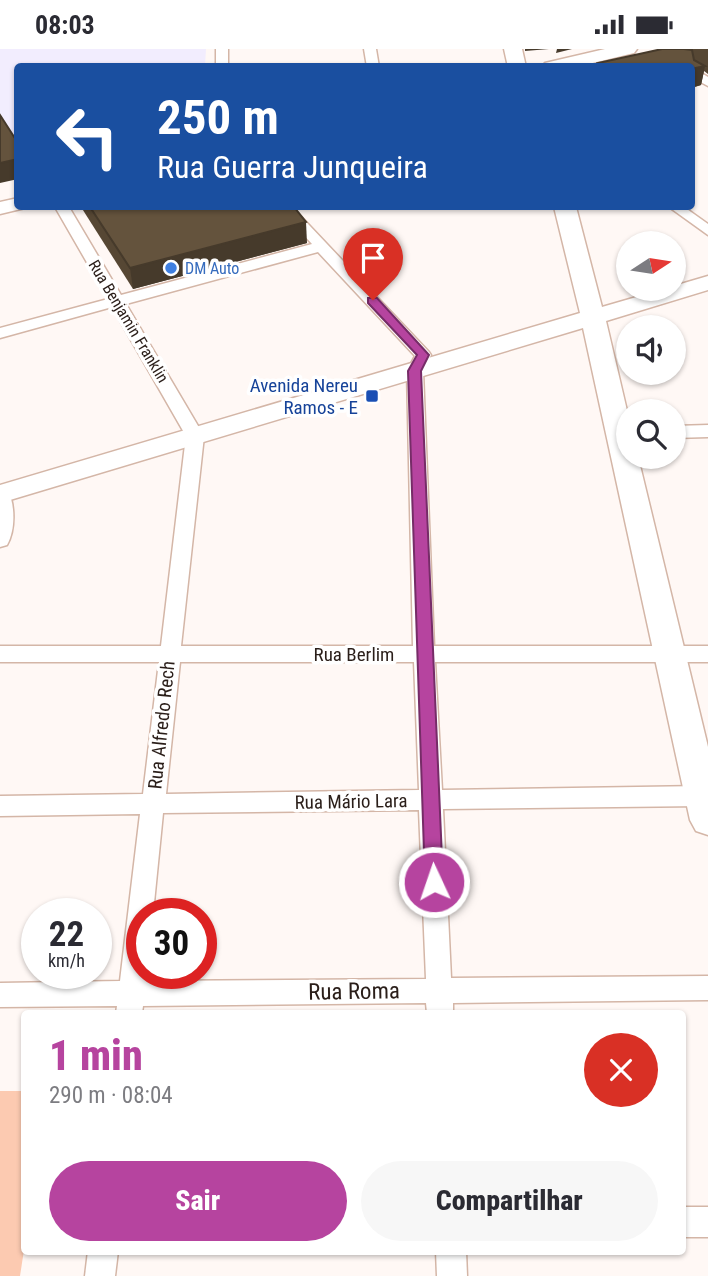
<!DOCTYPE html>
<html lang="pt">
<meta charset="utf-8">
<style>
body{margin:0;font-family:"Roboto Condensed",sans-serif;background:#f7f7f7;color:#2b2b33;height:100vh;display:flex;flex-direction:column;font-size:26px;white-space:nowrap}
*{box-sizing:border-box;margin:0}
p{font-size:23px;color:#7c7c81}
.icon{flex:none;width:38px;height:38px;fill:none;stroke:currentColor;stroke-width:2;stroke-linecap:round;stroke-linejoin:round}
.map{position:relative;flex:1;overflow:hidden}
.sheet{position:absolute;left:21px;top:961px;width:665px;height:245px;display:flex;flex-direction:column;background:#fff;border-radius:7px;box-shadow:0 2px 5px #0004}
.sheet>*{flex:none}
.top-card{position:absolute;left:14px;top:14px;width:681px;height:147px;border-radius:7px;box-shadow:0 2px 5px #0004;background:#1a4fa0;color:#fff;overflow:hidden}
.needle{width:46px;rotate:78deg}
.buttons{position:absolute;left:616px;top:182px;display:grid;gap:14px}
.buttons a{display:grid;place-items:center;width:70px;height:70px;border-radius:50%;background:#fff;box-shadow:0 2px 5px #0004;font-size:35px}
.speed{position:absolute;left:21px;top:849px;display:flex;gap:14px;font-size:35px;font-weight:700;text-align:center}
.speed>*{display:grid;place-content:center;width:91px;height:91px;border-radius:50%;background:#fff;box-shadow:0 2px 5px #0004;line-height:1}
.speed small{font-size:18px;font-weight:400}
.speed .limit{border:10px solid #d22;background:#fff;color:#111}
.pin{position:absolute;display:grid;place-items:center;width:60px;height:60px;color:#fff;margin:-72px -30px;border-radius:50% 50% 50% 0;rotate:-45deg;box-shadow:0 0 7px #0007}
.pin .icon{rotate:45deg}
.me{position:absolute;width:77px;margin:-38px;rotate:357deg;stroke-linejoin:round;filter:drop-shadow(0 0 5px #0008)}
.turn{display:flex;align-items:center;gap:24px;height:147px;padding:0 28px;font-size:32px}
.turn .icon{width:91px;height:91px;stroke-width:2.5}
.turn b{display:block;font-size:49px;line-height:60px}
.round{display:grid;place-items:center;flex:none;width:74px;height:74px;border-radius:37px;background:#f7f7f7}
.headline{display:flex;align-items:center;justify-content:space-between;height:119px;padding:0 28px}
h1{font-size:42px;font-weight:800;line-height:52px;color:#b6449f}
.button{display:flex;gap:14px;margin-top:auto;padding:14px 28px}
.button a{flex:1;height:80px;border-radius:42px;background:#b6449f;color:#fff;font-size:28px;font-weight:800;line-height:80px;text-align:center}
.button a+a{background:#f7f7f7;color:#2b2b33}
.status{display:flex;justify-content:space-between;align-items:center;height:49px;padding:0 35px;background:#fff;direction:ltr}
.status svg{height:19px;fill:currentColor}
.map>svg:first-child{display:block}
.industrial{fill:#f2edfe}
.green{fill:#fccab1}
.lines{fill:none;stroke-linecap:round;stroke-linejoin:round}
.street-casing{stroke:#d4b6a7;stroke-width:3}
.secondary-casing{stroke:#d4b6a7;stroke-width:3}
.street{fill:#fff;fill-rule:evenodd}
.secondary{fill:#fff;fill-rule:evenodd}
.wall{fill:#564734}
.shaded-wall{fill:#463a2b}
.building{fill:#64533d;stroke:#463a2b;stroke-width:2}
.route{fill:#b6449f;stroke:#762c67;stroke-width:2}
.shop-dot{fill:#3f7fe0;stroke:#fff;stroke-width:2.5}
.transit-dot{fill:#1a4fb4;stroke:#fff;stroke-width:2.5}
.labels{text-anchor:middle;stroke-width:7;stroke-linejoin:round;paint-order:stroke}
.far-shop-label{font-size:16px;fill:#366cbe;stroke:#fff;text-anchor:start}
.far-street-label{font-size:16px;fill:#2a1e19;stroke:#fff}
.transit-label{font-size:19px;fill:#164399;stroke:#fff;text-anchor:end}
.street-label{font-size:19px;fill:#2a1e19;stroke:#fff}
.near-street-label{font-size:23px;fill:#2a1e19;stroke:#fff}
</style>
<div class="status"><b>08:03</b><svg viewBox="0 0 49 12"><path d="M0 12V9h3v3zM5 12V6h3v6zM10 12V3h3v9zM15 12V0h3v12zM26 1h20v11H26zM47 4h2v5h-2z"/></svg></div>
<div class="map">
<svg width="708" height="1227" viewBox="0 0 708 1227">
<rect width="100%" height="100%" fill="#fff8f5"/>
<!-- industrial -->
<polygon class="industrial" points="0,0 206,0 205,17 18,18 17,105 0,77"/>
<!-- green -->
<polygon class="green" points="0,1042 24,1042 24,1201 20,1227 0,1227"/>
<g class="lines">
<!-- street casing -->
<g class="street-casing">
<g id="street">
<rect x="216" y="0" width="12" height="18"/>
<polygon points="364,0 376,0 379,18 367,18"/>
<polygon points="691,18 708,28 708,37 691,28"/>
<path d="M55,158h14l52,88 191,-51 -34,-37h14l137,145 2,3 -8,16 11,275h274v16h-273l7,128 260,-4 6,2v16l-6,2 -259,3 8,169 257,-2v24l-255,3v10h-26l-1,-10 -283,3 -1,7h-26l1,-7 -117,1v-24l120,-2 20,-167 -140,2v-20l143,-2 16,-132h-159v-16h161l25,-210 -74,-129 -112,31v-10l108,-29zM318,203l97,104 -8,15 6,275h-232l23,-210 -78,-132zM180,613h234l5,128 -253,4zM419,761l7,169 -280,2v-8h-4v-60h11l10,-100z"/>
<polygon points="669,158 684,158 708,175 708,186"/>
<polygon points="708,376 708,388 674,389 674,377"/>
<path d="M0,437l7,2c8,15 9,41 0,57l-7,2z"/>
<rect x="682" y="1158" width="26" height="30"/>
<polygon points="88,1202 118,1202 115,1227 85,1227"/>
<polygon points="436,1202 466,1202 467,1227 437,1227"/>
</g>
</g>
<!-- secondary casing -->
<g class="secondary-casing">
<g id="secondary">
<polygon points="504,0 522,0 526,18 508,18"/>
<polygon points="605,0 637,0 634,4 576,18 542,18 545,14"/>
<polygon points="18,149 18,158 27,158 25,159 0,165 0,153"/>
<polygon points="554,158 576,158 602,258 664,240 674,240 674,237 708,227 708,241 606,272 628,366 628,408 638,408 708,698 708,786 696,782 690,771 583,279 0,454 0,436 580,264"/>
</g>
</g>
<!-- street -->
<use href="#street" class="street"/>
<!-- secondary -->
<use href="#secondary" class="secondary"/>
</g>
<!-- wall -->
<g class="wall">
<polygon points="692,0 708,0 708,25 704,22 701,36 691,39 691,18 598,18 598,14 692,1"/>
<polygon points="81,158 294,158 307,194 133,240"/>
</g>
<!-- shaded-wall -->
<g class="shaded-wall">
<polygon points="525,0 549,0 525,2"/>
<polygon points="557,0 572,0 556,4"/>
<polygon points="705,17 701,36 691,39 691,20"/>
<polygon points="18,110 18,130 0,134 0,114"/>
<polygon points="306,173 307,194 133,240 130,219"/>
</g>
<!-- building -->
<g class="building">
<polygon points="662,0 684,0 692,1 694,11 705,17 691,20 691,18 603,18 598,14"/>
<polygon points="0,66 18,94 18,110 0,114"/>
<polygon points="90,158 294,158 306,173 130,219"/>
</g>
<!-- route -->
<polygon class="route" points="368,249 377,249 429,306 421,322 443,833 440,839 434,841 427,839 425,833 408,322 417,306 368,254"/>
<!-- markers -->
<circle class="shop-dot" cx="171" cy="219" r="7"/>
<rect class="transit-dot" x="365" y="340" width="14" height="14" rx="3.5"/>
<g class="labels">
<!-- far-shop labels -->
<g class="far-shop-label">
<text x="185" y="225">DM Auto</text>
</g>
<!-- far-street labels -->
<g class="far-street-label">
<text transform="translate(129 272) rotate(59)" y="6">Rua Benjamin Franklin</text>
</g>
<!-- transit labels -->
<g class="transit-label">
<text x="358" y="343">Avenida Nereu<tspan x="358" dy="22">Ramos - E</tspan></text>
</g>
<!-- street labels -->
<g class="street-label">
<text x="354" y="612">Rua Berlim</text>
<text transform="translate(161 676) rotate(-84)" y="7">Rua Alfredo Rech</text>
<text transform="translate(351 752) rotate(-1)" y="7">Rua Mário Lara</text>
</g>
<!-- near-street labels -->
<g class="near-street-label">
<text transform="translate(354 942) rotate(-1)" y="8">Rua Roma</text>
</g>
</g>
</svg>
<div class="buttons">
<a><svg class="needle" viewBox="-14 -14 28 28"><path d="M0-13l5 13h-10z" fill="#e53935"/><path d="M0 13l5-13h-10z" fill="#7c7c81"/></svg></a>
<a><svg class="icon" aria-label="sound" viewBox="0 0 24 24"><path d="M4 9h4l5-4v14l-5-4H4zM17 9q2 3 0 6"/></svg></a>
<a><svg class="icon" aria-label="search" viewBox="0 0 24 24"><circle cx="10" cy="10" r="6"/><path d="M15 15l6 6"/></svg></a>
</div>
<div class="speed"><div>22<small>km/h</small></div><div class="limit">30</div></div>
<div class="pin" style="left:373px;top:251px;background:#d93025"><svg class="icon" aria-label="arrive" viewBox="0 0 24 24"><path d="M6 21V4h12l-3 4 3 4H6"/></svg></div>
<svg class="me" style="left:434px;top:833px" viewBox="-20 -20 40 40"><circle r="17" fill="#b6449f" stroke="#fff" stroke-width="3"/><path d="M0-11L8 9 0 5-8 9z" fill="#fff"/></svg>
<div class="top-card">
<div class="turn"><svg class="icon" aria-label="left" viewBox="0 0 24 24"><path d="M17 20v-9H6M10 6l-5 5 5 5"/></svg><div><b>250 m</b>Rua Guerra Junqueira</div></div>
</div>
<section class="sheet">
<div class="headline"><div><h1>1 min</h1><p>290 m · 08:04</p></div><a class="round" style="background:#d93025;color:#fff"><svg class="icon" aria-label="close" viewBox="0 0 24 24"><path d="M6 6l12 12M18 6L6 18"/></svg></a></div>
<div class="button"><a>Sair</a><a>Compartilhar</a></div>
</section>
</div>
